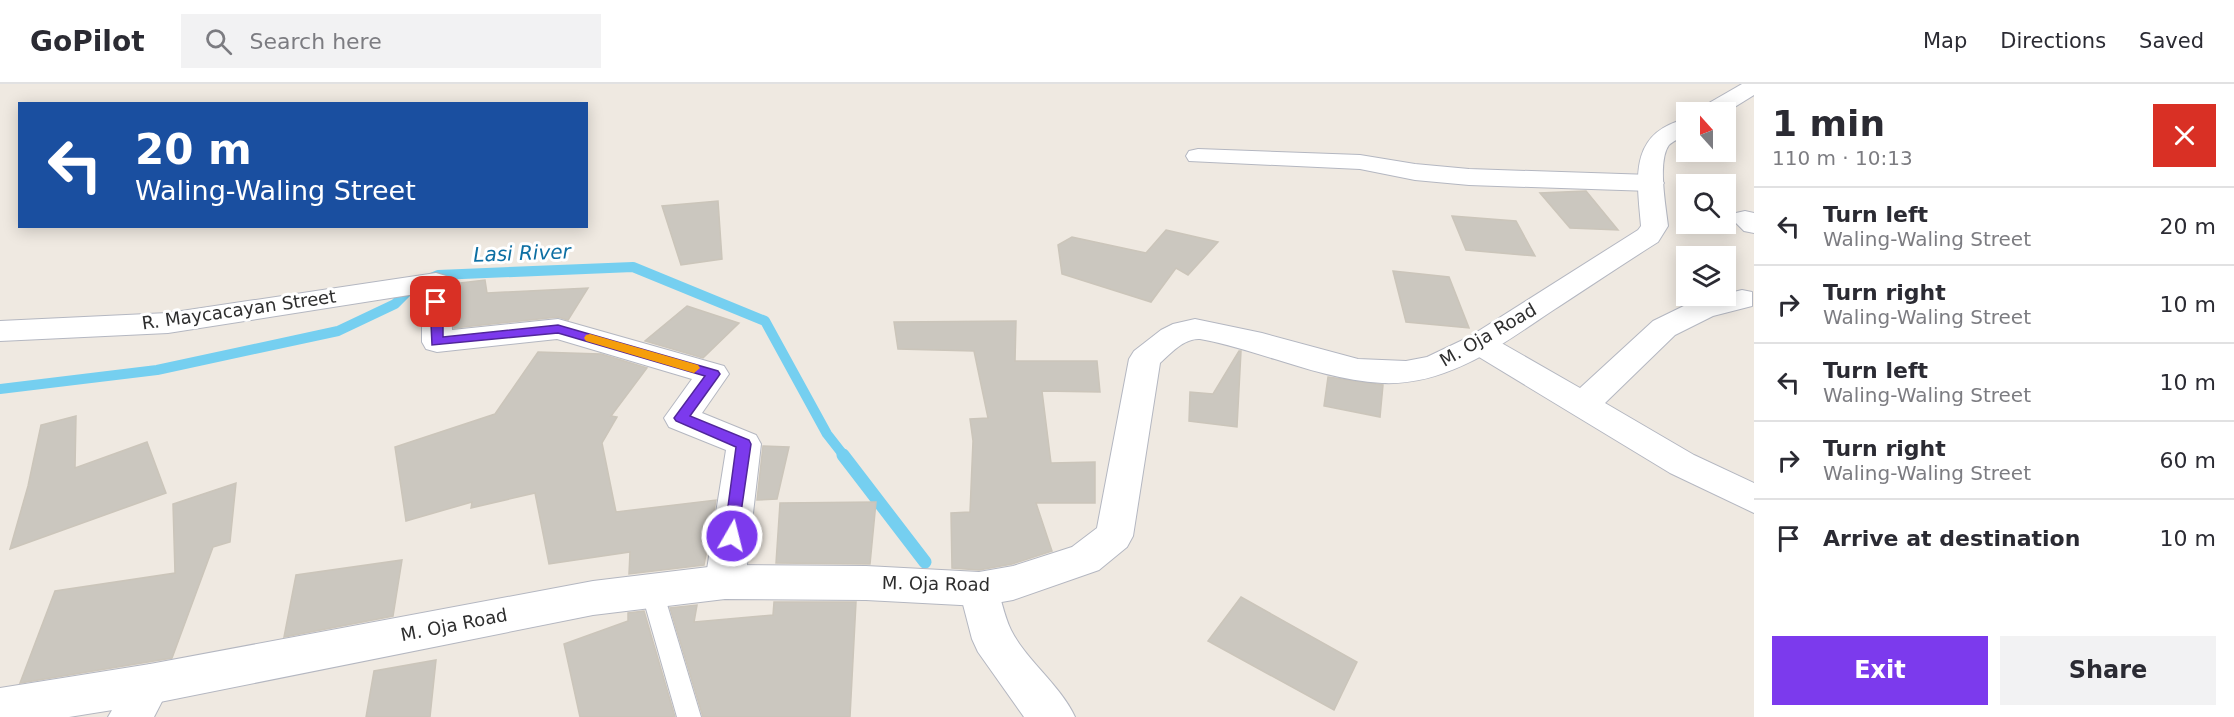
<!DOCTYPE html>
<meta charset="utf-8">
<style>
body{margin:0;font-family:"DejaVu Sans",sans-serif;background:#f2f2f3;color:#2b2b33;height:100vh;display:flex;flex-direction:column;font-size:22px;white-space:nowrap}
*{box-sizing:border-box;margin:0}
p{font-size:20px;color:#7c7c81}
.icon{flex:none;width:33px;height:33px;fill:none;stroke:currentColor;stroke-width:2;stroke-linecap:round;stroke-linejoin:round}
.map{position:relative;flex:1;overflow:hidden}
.side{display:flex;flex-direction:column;background:#fff;width:480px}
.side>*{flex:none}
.hud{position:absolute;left:18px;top:18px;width:570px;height:126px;border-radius:0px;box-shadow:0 3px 15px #0003;background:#1a4fa0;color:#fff;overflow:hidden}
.needle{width:39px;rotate:339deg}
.fabs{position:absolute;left:1676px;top:18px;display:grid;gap:12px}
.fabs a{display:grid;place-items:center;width:60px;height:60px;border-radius:0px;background:#fff;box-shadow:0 3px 15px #0003;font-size:30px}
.pin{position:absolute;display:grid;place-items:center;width:51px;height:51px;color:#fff;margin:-26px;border-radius:12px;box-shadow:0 3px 9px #0006}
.me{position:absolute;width:66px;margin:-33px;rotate:8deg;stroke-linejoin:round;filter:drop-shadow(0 0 4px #0008)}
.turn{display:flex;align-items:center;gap:21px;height:126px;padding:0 18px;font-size:27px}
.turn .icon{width:78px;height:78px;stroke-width:2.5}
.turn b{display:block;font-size:42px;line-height:51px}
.round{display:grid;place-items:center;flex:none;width:63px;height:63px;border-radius:0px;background:#f2f2f3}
.head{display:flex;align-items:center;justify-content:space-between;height:102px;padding:0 18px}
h1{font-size:36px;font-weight:700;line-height:45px}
.action{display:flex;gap:12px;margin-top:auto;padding:12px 18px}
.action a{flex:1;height:69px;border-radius:0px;background:#7c3aed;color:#fff;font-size:24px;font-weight:700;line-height:69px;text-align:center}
.action a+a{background:#f2f2f3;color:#2b2b33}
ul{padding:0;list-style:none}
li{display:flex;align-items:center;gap:18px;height:78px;padding:0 18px;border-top:2px solid #e1e1e2}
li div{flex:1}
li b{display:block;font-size:22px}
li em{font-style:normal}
header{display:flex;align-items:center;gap:36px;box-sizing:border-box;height:84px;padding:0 30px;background:#fff;border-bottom:2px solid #e1e1e2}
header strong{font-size:28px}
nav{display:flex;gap:33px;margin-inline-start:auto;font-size:21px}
.search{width:420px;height:54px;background:#f2f2f3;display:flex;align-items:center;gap:15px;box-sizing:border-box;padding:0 21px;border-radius:0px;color:#7c7c81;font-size:22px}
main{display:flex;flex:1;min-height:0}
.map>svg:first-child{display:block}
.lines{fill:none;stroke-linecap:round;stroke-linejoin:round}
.stream-far1{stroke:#75cff0;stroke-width:10}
.stream{stroke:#75cff0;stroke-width:13}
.building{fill:#cbc7bf;stroke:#cbc5ba;stroke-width:1.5}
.lane-casing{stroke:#b4b7c1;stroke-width:2}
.street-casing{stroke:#b4b7c1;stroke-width:2}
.secondary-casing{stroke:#b4b7c1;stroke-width:2}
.lane{fill:#fff;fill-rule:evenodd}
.street{fill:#fff;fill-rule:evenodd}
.secondary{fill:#fff;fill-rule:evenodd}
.route{fill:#7c3aed;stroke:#51269a;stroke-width:1.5}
.slow{fill:#f59e0b}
.labels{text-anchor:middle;stroke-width:6;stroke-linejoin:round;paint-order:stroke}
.street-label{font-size:18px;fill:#2e2e2e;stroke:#fff}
.water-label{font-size:20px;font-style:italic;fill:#0d6fa3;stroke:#fff}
</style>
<header>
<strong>GoPilot</strong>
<div class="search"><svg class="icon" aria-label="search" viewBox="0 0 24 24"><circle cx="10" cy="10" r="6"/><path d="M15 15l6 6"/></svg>Search here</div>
<nav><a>Map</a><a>Directions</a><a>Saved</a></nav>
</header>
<main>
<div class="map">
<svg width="1754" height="633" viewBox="0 0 1754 633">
<rect width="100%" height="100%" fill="#efe9e1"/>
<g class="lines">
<!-- stream-far1 -->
<g class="stream-far1">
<polyline points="429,195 438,191 633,183 765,237 827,350 845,373"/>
<polyline points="0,305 157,286 338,247 395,220 412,203"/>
</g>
<!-- stream -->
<polyline class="stream" points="843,371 925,478"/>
</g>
<!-- building -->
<g class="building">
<polygon points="1586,107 1618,146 1570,144 1540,109"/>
<polygon points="718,117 722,175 681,181 662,122"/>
<polygon points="1452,132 1516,137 1535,172 1466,166"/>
<polygon points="1166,146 1218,158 1188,191 1176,184 1151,218 1062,190 1058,161 1072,153 1146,169"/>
<polygon points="1393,187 1449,193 1469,244 1406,238"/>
<polygon points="485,196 487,209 588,204 568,236 558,233 454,244 452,200"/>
<polygon points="687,222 739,239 703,274 645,257"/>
<polygon points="1016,237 1015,277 1097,277 1100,308 1042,307 1051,379 1095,378 1095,419 1036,419 1052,467 1012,480 979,486 952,484 951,429 970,428 973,357 970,335 988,334 974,267 898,265 894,238"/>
<polygon points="1239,267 1241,267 1237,343 1189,337 1190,308 1213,310"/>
<polygon points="538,268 601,270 647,284 611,332 617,333 602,359 616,428 716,416 704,481 629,490 630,468 549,480 535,409 471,424 472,418 406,437 395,363 495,330"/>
<polygon points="1328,293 1383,301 1380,333 1324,322"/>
<polygon points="76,332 75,384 147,358 166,409 10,465 28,402 41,341"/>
<polygon points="763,362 789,363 777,415 757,416"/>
<polygon points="236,399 230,458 213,463 172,574 20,599 55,507 175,489 173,420"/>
<polygon points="876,418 870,480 776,479 780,419"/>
<polygon points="402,476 393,532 284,553 296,491"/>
<polygon points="1241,513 1357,578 1334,626 1208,557"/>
<polygon points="774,518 856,518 850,633 703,633 670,524 697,521 694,538 773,531"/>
<polygon points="644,527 675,633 580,633 564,560 628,537 628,529"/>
<polygon points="436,576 430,633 366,633 374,587"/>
</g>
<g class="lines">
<!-- lane casing -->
<g class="lane-casing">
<polygon id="lane" points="652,498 660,501 663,507 701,633 677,633 641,507 644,501"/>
</g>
<!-- street casing -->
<g class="street-casing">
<g id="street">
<polygon points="1198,65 1360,71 1415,80 1469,85 1651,91 1660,94 1664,99 1660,104 1651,107 1469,101 1415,96 1360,85 1189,77 1186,72 1189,67"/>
<polygon points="1745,127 1754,129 1754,149 1744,147 1732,135 1736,129"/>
<polygon points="436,189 446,192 450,198 452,246 558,235 724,282 729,290 702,329 756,351 761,360 745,498 739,510 725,515 711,510 705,498 726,366 669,343 664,334 692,295 557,255 437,268 426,265 422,258 422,209 168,249 0,257 0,237 168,229"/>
<polygon points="1742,206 1752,208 1752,222 1713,232 1675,251 1605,319 1694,371 1754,399 1754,429 1670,389 1469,267 1464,260 1469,253 1480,250 1491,253 1580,304 1653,237 1692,218"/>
<path d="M979,488l14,5c8,17 10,37 18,53 15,30 50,56 64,87h-51l-46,-65 -6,-13 -13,-50 6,-12z"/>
<polygon points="150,580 165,586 171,600 154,633 108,633 135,586"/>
</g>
</g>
<!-- secondary casing -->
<g class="secondary-casing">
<g id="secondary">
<polygon points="1742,0 1754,0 1754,11 1725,29 1698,28 1702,23"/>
<path d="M1686,35v16c-5,3 -13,6 -17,10 -12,16 -3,62 -1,81l-10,16c-35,22 -69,45 -103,67 -53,35 -107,77 -173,74 -62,-3 -121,-33 -182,-44 -16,-1 -29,14 -40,24l-27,173 -6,11 -28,23 -86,30 -34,6 -113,-6 -141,-1 -132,16 -443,89 -81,13h-69v-29l150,-24 443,-83 132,-16 141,1 113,6 34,-6 59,-19 25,-19 32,-169 5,-8 27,-21 12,-6 22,-5 67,14 96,26 48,2 21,-4 42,-20 169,-107 3,-4c-4,-47 -13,-93 45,-107z"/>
</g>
</g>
<!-- lane -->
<use href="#lane" class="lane"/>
<!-- street -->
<use href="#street" class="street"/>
<!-- secondary -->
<use href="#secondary" class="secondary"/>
</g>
<!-- route -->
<polygon class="route" points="436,214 443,218 443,253 558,241 718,287 720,290 718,293 690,332 749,356 751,360 737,456 732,458 726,456 724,452 736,363 676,337 674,334 705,292 558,249 432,261 430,218"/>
<!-- slow -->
<polygon class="slow" points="590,250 698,281 700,284 694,289 586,257 584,254 586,251"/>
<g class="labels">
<!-- street labels -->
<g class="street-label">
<text transform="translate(239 226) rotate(-8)" y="6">R. Maycacayan Street</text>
<text transform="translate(1488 251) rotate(-30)" y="6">M. Oja Road</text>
<text transform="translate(936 500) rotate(1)" y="6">M. Oja Road</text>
<text transform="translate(454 541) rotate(-11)" y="6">M. Oja Road</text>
</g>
<!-- water labels -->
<g class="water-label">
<text transform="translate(522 169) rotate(-2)" y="7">Lasi River</text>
</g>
</g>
</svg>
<div class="fabs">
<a><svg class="needle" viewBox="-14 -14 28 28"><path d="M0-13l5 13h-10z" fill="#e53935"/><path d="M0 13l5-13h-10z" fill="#7c7c81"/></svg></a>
<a><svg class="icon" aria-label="search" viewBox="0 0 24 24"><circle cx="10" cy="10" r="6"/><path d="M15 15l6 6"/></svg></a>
<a><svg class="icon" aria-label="layers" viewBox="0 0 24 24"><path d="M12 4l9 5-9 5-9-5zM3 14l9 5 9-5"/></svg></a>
</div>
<div class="pin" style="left:436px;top:218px;background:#d93025"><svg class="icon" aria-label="arrive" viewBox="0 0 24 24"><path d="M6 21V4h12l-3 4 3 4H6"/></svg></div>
<svg class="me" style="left:732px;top:452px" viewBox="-20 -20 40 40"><circle r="17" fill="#7c3aed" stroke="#fff" stroke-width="3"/><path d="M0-11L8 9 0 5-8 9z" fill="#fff"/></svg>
<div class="hud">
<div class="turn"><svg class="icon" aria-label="left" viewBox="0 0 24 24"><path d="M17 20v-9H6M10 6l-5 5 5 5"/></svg><div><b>20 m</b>Waling-Waling Street</div></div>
</div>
</div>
<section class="side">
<div class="head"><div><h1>1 min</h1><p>110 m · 10:13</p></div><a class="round" style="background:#d93025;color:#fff"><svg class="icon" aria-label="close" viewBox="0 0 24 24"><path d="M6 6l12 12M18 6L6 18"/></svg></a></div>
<ul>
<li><svg class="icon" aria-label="left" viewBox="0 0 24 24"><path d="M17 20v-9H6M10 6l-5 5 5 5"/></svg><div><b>Turn left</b><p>Waling-Waling Street</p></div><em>20 m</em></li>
<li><svg class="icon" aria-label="right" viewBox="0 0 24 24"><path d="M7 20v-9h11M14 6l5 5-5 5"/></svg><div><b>Turn right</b><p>Waling-Waling Street</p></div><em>10 m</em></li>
<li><svg class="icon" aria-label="left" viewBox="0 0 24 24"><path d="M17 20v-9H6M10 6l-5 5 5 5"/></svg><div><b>Turn left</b><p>Waling-Waling Street</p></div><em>10 m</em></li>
<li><svg class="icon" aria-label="right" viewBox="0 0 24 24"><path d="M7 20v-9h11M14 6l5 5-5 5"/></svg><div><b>Turn right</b><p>Waling-Waling Street</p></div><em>60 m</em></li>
<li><svg class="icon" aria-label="arrive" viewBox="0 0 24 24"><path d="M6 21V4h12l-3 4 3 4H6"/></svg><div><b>Arrive at destination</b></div><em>10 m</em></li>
</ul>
<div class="action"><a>Exit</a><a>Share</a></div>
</section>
</main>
